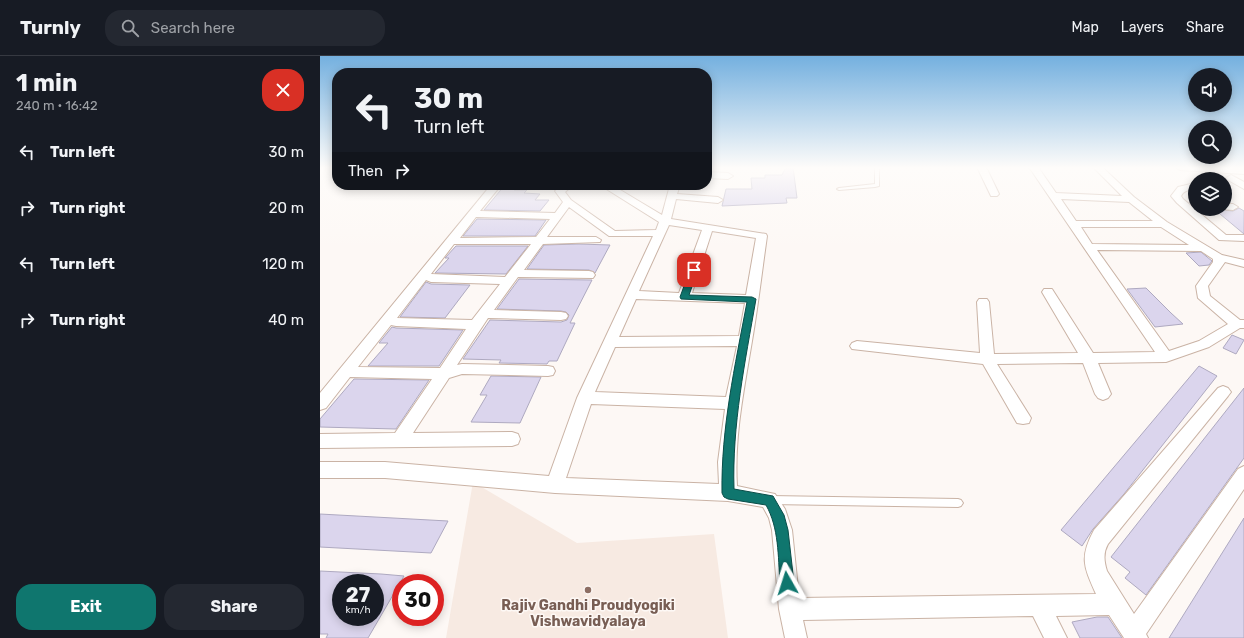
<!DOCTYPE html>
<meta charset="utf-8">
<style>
body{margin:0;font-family:Rubik,sans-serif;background:#242831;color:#f1f3f6;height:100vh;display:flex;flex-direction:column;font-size:15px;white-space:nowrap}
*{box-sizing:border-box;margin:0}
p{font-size:13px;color:#9ea1a6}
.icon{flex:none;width:22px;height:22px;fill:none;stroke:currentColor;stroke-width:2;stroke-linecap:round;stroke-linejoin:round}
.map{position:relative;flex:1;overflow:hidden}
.side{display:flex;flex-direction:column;background:#171b24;width:320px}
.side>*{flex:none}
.top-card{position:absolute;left:12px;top:12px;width:380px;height:122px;border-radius:16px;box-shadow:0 2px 10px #0003;background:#171b24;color:#f1f3f6;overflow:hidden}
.tools{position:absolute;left:868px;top:12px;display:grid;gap:8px}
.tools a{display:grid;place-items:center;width:44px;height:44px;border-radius:50%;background:#171b24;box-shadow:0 2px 10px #0003;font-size:20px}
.speed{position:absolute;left:12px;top:518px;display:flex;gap:8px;font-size:20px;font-weight:700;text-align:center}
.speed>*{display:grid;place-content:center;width:52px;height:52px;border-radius:50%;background:#171b24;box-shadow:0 2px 10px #0003;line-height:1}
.speed small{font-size:10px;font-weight:400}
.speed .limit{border:6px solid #d22;background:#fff;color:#111}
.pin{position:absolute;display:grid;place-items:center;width:34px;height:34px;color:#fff;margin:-17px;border-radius:8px;box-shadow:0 2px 6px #0006}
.me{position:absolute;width:44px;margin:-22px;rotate:354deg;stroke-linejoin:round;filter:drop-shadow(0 0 3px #0008)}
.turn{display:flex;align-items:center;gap:14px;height:84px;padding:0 16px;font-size:18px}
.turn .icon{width:52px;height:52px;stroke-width:2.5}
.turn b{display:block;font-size:28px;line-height:34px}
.then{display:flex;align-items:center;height:38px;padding:0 16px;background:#0003;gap:8px;font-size:15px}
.round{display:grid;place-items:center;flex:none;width:42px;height:42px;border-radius:16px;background:#242831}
.headline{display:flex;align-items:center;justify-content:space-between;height:68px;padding:0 16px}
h1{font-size:24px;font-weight:700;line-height:30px}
.action{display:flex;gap:8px;margin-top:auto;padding:8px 16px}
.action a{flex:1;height:46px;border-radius:16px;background:#0f766e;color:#fff;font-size:16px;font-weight:700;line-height:46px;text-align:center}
.action a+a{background:#242831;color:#f1f3f6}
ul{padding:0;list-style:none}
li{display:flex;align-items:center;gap:12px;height:56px;padding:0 16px}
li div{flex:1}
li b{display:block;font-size:15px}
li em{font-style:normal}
header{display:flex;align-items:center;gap:24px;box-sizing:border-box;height:56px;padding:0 20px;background:#171b24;border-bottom:1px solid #363941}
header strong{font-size:19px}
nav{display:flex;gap:22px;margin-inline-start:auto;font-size:14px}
.search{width:280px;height:36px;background:#242831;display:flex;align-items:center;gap:10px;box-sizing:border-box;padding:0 14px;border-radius:16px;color:#9ea1a6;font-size:15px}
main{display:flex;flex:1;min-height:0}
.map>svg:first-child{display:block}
.built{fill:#f7eae2}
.building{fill:#dbd5ed;stroke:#aea9c0;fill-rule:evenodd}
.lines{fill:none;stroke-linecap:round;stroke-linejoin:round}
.service-casing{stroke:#cab3a5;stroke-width:2}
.minor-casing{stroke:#cab3a5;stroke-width:2}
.service{fill:#fff;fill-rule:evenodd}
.minor{fill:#fff;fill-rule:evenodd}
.route{fill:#0f766e;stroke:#0a4d48}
.education-dot{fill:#8d6e63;stroke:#fdf8f5;stroke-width:1.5}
.labels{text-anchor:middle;stroke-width:3;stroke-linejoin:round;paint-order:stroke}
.near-education-label{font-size:14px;font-weight:bold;fill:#785e54;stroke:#fdf8f5}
</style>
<header>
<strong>Turnly</strong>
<div class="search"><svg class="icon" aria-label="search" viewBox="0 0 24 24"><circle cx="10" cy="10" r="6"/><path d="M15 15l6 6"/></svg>Search here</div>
<nav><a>Map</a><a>Layers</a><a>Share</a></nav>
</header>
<main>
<section class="side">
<div class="headline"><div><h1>1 min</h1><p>240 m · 16:42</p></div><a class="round" style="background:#d93025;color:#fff"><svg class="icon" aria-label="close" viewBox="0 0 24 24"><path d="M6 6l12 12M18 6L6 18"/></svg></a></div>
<ul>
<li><svg class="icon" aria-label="left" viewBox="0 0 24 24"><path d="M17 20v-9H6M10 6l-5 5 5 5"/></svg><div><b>Turn left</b></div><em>30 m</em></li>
<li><svg class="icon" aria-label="right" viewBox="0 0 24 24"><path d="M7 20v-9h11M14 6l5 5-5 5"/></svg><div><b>Turn right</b></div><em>20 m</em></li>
<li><svg class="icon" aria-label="left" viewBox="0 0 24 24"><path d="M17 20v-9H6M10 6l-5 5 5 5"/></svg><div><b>Turn left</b></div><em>120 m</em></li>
<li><svg class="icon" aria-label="right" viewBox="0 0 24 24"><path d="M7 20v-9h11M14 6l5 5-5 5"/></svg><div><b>Turn right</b></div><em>40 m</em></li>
</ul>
<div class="action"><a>Exit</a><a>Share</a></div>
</section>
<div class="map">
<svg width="924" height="582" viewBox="0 0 924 582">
<rect width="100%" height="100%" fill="#fdf8f5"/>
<!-- built -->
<polygon class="built" points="153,426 257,487 394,478 408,582 126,582"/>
<!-- building -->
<g class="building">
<polygon points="466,111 473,111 477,142 466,142 467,147 402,150 406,133 432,133 431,122 445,122 445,119 462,119"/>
<polygon points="185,129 198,129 194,134 207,134 204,137 220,138 215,144 229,144 220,155 164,154"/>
<polygon points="919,152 924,155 924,178 894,153 913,155"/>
<polygon points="157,163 226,164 215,180 143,180"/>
<polygon points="259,188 290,189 275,217 269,214 207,213 224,189"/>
<polygon points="136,190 208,190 186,218 115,217 129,202 125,202"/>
<polygon points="881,196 892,205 889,209 879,210 866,197"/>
<polygon points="199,223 272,224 250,267 255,267 237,305 229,305 227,308 179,307 181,304 143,303 170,264 241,266 247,264 249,259 246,256 241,255 177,253"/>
<polygon points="106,226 111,228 150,229 125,262 80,261"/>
<polygon points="826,232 851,257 863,268 835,271 807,233"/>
<polygon points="72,271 76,272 143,274 119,310 48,310 68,287 59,287"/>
<polygon points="912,279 924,284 916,298 903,292"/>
<polygon points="879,310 897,320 804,438 773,473 762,490 741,474"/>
<polygon points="171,320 221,321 200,367 151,366 167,339 160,339"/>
<polygon points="34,323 36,323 109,324 76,373 0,371 0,363"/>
<polygon points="924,332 924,402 826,539 805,522 810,516 791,501"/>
<polygon points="0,458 128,465 111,497 0,491"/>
<polygon points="924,462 924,582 849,582"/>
<path d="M0,515l61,3 23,2 -36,62h-42l2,-4h-8zM21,527h34v34h-34z"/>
<polygon points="777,561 788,561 802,582 760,582 752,566"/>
</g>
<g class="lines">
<!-- service casing -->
<g class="service-casing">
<g id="service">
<polygon points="555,111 559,111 559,130 555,131 519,134 517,133 519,132 555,128"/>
<polygon points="450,440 638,443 641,444 643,447 641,450 638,451 450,448 447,447 445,444 447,441"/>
</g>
</g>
<!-- minor casing -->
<g class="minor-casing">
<g id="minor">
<polygon points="657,111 666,111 679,138 677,140 671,140"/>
<path d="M709,111h9l18,26 66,3 -29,-29h9l32,30 33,25 55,33 22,5v7l-19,-5 -17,24 2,10 30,24h4v8h-4l-31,19 -43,15 -68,1 13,31 -3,4 -5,2 -5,-2 -3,-4 -12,-31 -86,1 34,54 -2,5 -6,1 -6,-1 -34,-59 -131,-15 -2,-3 2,-3 5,-2 123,12 -3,-51 2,-3h8l2,3 5,52 84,-1 -36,-61 2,-3h8l41,64 62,-1zM741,143l68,3 24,19h-77zM761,171h80l28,18 -97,-1zM777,194l104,1 12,8v3l-17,24 2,12 30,26 -29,17 -30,10z"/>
<polygon points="856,111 924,112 924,118 860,114"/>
<polygon points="387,116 408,117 413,120 408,123 387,122"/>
<polygon points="911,119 924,126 924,133 908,124 906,122"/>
<path d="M875,127v6c-6,1 -11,1 -14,7l2,3 43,36h18v6l-25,-1 -42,-37 -6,-7 7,-9z"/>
<path d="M171,129h10l-21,26 75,2 8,-11 -8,-11 7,-6h11l-8,7 6,8 44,31 41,-1 3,-8 -59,-37h12l50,30 8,-30h10l-3,9 41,3 5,3 -5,3 -42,-4 -5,20 95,15 1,2c-5,35 -9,70 -15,105 -8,49 -18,96 -15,145l38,8 10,15 7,21 7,68 297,-4c-12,-27 -17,-36 -2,-64l124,-142 5,-2 5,2 3,4 -3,4 -120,148c-5,9 -4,17 -1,27l27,43 104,-145 6,-3v23l-98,145 2,4h-24l-15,-23 -53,1 11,22h-23l-11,-22 -230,4 4,18h-22l-6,-29 -7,-79 -3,-12 -6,-11 -35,-6 -173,-8 -170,-15h-65v-16h65l164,14 28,-78 76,-162h-44l-40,-29 -22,30h49l5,3 -1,2 -57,2 -19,26 65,1 4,1 2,3 -2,3 -75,-1 -24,33 67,2 5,1 2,3 -2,3 -5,1 -73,-2 -31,47 5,-1 86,2 5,1 2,4 -2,4 -5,1 -86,-2 -13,4 -36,55 99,-1 6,2 2,5 -2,5 -6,2 -192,2v-14l75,-1 37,-54 -82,-2 -24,31 -6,2v-17zM156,161l74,2 -14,18 -76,1zM349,169l33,5 -23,63 -40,-2zM392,175l44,7 -10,57 -54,-2zM134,188h77l-26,33 -74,-3zM106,224l5,2 69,2 -28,36 -75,-2zM316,243l109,4 -6,33 -120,1zM71,269l5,1 70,3 -26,39 -82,-1zM417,290l-11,51 -131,-5 20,-45zM271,348l134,5 -7,53 1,22 -153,-6z"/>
<polygon points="905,148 913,148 918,151 913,154 901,153 905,153"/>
</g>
</g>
<!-- service -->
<use href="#service" class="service"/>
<!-- minor -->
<use href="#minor" class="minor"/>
</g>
<!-- sky -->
<linearGradient id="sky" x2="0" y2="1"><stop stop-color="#74b0df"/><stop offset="0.58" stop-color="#fefcfa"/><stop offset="1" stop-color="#fefcfa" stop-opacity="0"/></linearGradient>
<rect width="924" height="193" fill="url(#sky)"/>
<!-- route -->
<path class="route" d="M374,211l4,3 -9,25 63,2 4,2c-11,63 -24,126 -22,190l39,7 11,19 4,15 6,53 -2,5 -5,2 -5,-2 -2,-5c-2,-27 -1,-55 -14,-78l-38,-6 -4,-2 -2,-4c-1,-65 13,-127 25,-191l-66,-3 -1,-2 10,-27z"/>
<!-- markers -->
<circle class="education-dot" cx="268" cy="534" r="4"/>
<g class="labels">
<!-- near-education labels -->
<g class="near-education-label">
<text x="268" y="554">Rajiv Gandhi Proudyogiki<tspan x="268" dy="16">Vishwavidyalaya</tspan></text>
</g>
</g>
</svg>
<div class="tools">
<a><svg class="icon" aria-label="sound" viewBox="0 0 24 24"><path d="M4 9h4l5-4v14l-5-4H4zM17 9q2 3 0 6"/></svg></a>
<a><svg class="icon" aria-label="search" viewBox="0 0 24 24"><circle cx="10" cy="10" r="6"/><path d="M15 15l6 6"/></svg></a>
<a><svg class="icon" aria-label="layers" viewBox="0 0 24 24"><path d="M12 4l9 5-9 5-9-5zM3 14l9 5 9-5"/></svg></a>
</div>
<div class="speed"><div>27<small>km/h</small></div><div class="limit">30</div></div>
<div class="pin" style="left:374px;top:214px;background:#d93025"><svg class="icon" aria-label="arrive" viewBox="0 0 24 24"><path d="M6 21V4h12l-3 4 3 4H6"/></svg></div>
<svg class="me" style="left:467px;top:527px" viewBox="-20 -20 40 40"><path d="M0-17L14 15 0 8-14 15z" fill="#0f766e" stroke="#fff" stroke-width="4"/></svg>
<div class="top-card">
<div class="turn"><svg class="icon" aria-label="left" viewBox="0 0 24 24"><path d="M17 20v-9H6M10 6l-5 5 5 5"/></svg><div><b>30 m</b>Turn left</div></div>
<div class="then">Then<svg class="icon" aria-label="right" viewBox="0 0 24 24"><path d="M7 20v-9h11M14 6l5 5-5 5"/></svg></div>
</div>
</div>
</main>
